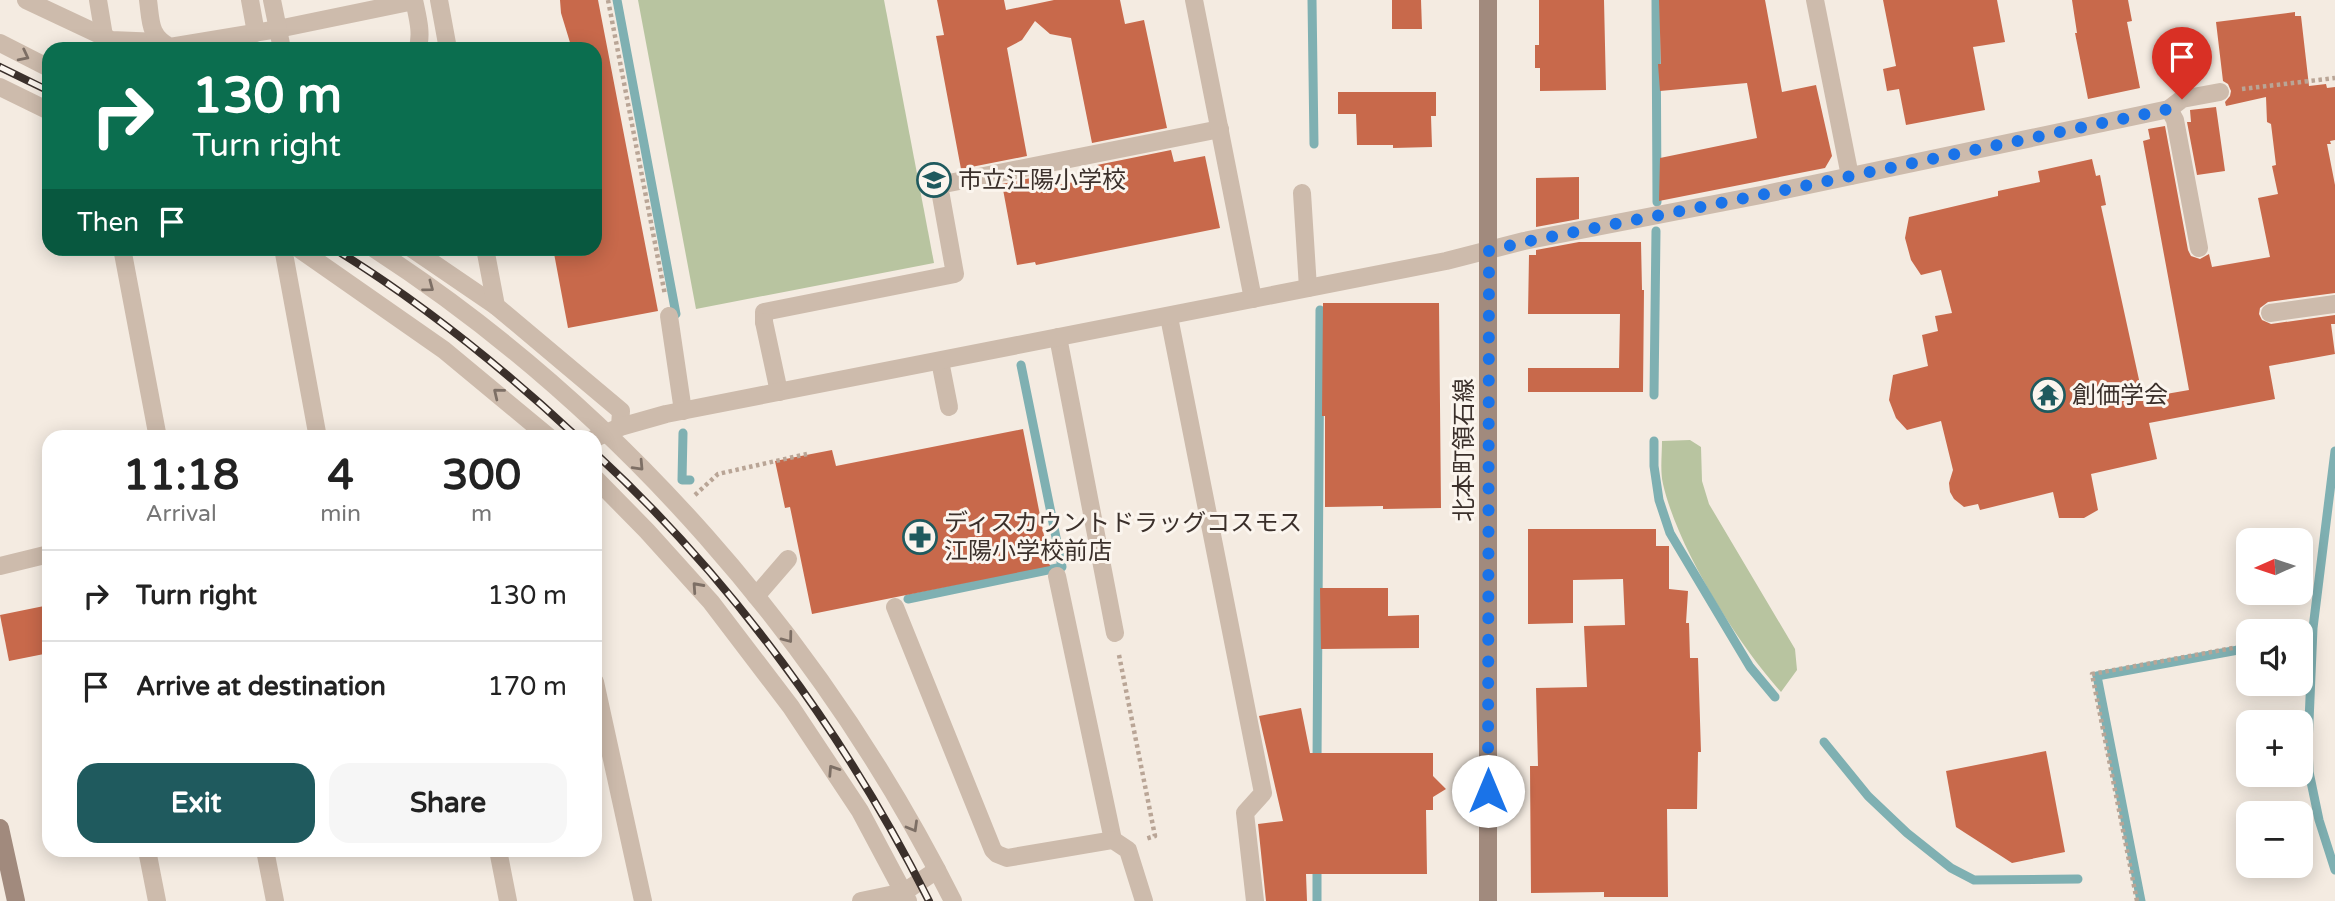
<!DOCTYPE html>
<meta charset="utf-8">
<style>
body{margin:0;font-family:"Varela Round","Noto Sans JP",sans-serif;background:#f6f6f6;color:#222;height:100vh;display:flex;flex-direction:column;font-size:26px;white-space:nowrap}
*{box-sizing:border-box;margin:0}
p{font-size:23px;color:#767676}
.icon{flex:none;width:38px;height:38px;fill:none;stroke:currentColor;stroke-width:2;stroke-linecap:round;stroke-linejoin:round}
.map{position:relative;flex:1;overflow:hidden}
.panel{position:absolute;left:42px;top:430px;width:560px;height:427px;display:flex;flex-direction:column;background:#fff;border-radius:21px;box-shadow:0 4px 18px #0003}
.panel>*{flex:none}
.hud{position:absolute;left:42px;top:42px;width:560px;height:214px;border-radius:21px;box-shadow:0 4px 18px #0003;background:#0b6e4f;color:#fff;overflow:hidden}
.needle{width:46px;rotate:267deg}
.controls{position:absolute;left:2236px;top:528px;display:grid;gap:14px}
.controls a{display:grid;place-items:center;width:77px;height:77px;border-radius:14px;background:#fff;box-shadow:0 4px 18px #0003;font-size:35px}
.pin{position:absolute;display:grid;place-items:center;width:60px;height:60px;color:#fff;margin:-72px -30px;border-radius:50% 50% 50% 0;rotate:-45deg;box-shadow:0 0 7px #0007}
.pin .icon{rotate:45deg}
.me{position:absolute;width:77px;margin:-38px;rotate:0deg;stroke-linejoin:round;filter:drop-shadow(0 0 5px #0008)}
.turn{display:flex;align-items:center;gap:24px;height:147px;padding:0 35px;font-size:32px}
.turn .icon{width:91px;height:91px;stroke-width:2.5}
.turn b{display:block;font-size:49px;line-height:60px}
.then{display:flex;align-items:center;height:66px;padding:0 35px;background:#0003;gap:14px;font-size:26px}
.eta{display:flex;justify-content:space-evenly;align-items:center;height:119px;text-align:center}
.eta b{font-size:42px;font-weight:700;line-height:49px}
.primary-button{display:flex;gap:14px;margin-top:auto;padding:14px 35px}
.primary-button a{flex:1;height:80px;border-radius:21px;background:#1f5a5e;color:#fff;font-size:28px;font-weight:700;line-height:80px;text-align:center}
.primary-button a+a{background:#f6f6f6;color:#222}
ul{padding:0;list-style:none}
li{display:flex;align-items:center;gap:21px;height:91px;padding:0 35px;border-top:2px solid #e0e0e0}
li div{flex:1}
li b{display:block;font-size:26px}
li em{font-style:normal}
.map>svg:first-child{display:block}
.green{fill:#b8c4a0}
.lines{fill:none;stroke-linecap:round;stroke-linejoin:round}
.stream{stroke:#7fb0b2;stroke-width:9}
.building{fill:#c8694b}
.path{stroke:#b9a596;stroke-width:4.5;stroke-dasharray:3.5 3.5;stroke-linecap:butt}
.lane{stroke:#cdbbac;stroke-width:18}
.street{stroke:#cdbbac;stroke-width:18}
.secondary{stroke:#a18a7d;stroke-width:18}
.rail-casing{stroke:#3b302b;stroke-width:8}
.rail{stroke:#fbf5ee;stroke-width:5;stroke-dasharray:16;stroke-linecap:butt}
.oneway{stroke:#7d6f65}
.route{stroke:#1a73e8;stroke-width:12;stroke-dasharray:0 21.6}
.labels{text-anchor:middle;stroke-width:6;stroke-linejoin:round;paint-order:stroke}
.poi-label{font-size:24px;fill:#3b302b;stroke:#fbf5ee;text-anchor:start}
.street-label{font-size:24px;fill:#3b302b;stroke:#fbf5ee}
</style>
<div class="map">
<svg width="2335" height="901" viewBox="0 0 2335 901">
<rect width="100%" height="100%" fill="#f4ebe1"/>
<!-- green -->
<g class="green">
<polygon points="638,0 884,0 934,263 696,309"/>
<path d="M1690,440l11,7 1,34 7,23 86,145 2,21 -16,22c-44,-49 -103,-143 -118,-208 -3,-13 -1,-29 -1,-43z"/>
</g>
<g class="lines">
<!-- stream -->
<g class="stream">
<polyline points="617,0 676,314"/>
<polyline points="1312,0 1314,144"/>
<polyline points="1656,0 1657,202"/>
<polyline points="1654,395 1656,231"/>
<polyline points="683,433 682,480 690,480"/>
<polyline points="1654,441 1654,466 1659,500 1670,533 1750,667 1775,697"/>
<polyline points="2335,451 2313,628 2308,745 2309,772 2319,820 2335,870"/>
<polyline points="908,599 1062,567 1021,365"/>
<polyline points="1824,742 1868,796 1907,833 1951,868 1974,880 2078,879"/>
<polyline points="1317,763 1320,310"/>
<polyline points="1317,864 1317,901"/>
<polyline points="2141,901 2097,676 2249,648"/>
</g>
</g>
<!-- building -->
<g class="building">
<polygon points="560,0 598,0 658,311 568,328 553,248 595,248 595,49 572,49 561,13"/>
<polygon points="937,0 1004,0 1006,10 1054,0 1120,0 1125,24 1144,20 1167,128 1092,143 1071,38 1050,34 1035,21 1022,40 1007,48 1027,156 961,169 936,36 944,35"/>
<polygon points="1392,0 1421,0 1422,29 1392,29"/>
<polygon points="1539,0 1604,0 1606,90 1540,91 1540,68 1535,68 1535,45 1539,45"/>
<polygon points="1659,0 1765,0 1782,92 1816,85 1832,156 1825,168 1659,201 1660,158 1757,138 1747,83 1660,91 1658,64 1661,64"/>
<polygon points="1883,0 1997,0 2005,42 1973,47 1985,110 1906,125 1899,89 1887,91 1883,69 1896,66"/>
<polygon points="2072,0 2128,0 2132,21 2127,22 2140,88 2088,99 2075,33 2077,33"/>
<polygon points="2295,12 2295,16 2301,16 2309,86 2326,84 2327,88 2335,87 2335,140 2330,141 2331,144 2327,144 2335,185 2335,293 2268,302 2260,308 2259,314 2262,320 2271,324 2335,315 2335,324 2331,324 2335,354 2269,366 2275,399 2149,423 2157,459 2091,474 2098,510 2084,518 2059,518 2053,492 1980,510 1978,504 1964,507 1954,499 1950,492 1949,483 1953,470 1941,421 1907,430 1896,418 1889,400 1893,375 1928,366 1922,335 1938,331 1935,316 1952,313 1941,270 1921,275 1911,260 1905,238 1909,217 1998,196 1998,191 2040,182 2038,171 2092,159 2096,176 2100,175 2106,205 2101,206 2143,398 2189,390 2143,141 2150,139 2148,129 2165,126 2188,250 2191,256 2200,259 2209,254 2212,267 2270,257 2258,198 2278,194 2272,166 2276,165 2271,124 2267,122 2266,97 2226,106 2225,102 2230,96 2231,91 2228,84 2223,81 2216,22"/>
<polygon points="1338,92 1436,92 1436,116 1431,116 1432,147 1393,148 1393,145 1357,145 1356,114 1338,114"/>
<polygon points="2216,107 2225,171 2197,175 2187,122 2191,122 2190,110"/>
<polygon points="1171,150 1174,162 1205,156 1220,228 1036,265 1035,262 1017,265 1002,184 1031,178 1033,190 1099,177 1097,165"/>
<polygon points="1579,177 1579,219 1536,227 1536,178"/>
<polygon points="1579,242 1641,242 1642,290 1644,290 1643,392 1528,392 1528,368 1619,368 1620,314 1528,314 1529,255 1536,255 1536,250"/>
<polygon points="1323,303 1439,303 1441,508 1383,509 1383,506 1325,507 1325,416 1322,416"/>
<polygon points="1023,429 1050,566 812,614 790,507 785,508 775,461 832,450 836,466"/>
<polygon points="1528,529 1656,529 1656,546 1669,546 1669,589 1688,591 1686,623 1689,623 1690,658 1698,658 1701,752 1698,752 1697,809 1667,809 1668,897 1604,897 1604,892 1531,893 1530,766 1538,766 1536,688 1587,687 1584,626 1625,625 1623,579 1573,580 1573,623 1528,624"/>
<polygon points="1320,588 1388,588 1388,616 1419,615 1419,648 1321,649"/>
<polygon points="49,605 49,653 9,661 0,615"/>
<polygon points="1301,708 1310,753 1433,753 1433,776 1446,789 1433,797 1433,810 1426,810 1427,874 1306,874 1307,901 1266,901 1258,824 1283,821 1259,716"/>
<polygon points="2046,751 2065,852 2012,863 1956,827 1946,771"/>
</g>
<g class="lines">
<!-- path -->
<g class="path">
<polyline points="608,0 665,295"/>
<polyline points="2242,89 2335,78"/>
<polyline points="695,495 718,474 807,454"/>
<polyline points="2301,634 2308,633"/>
<polyline points="1119,655 1155,836 1145,839"/>
<polyline points="2137,901 2092,674 2249,645"/>
</g>
<!-- lane -->
<g class="lane">
<polyline points="26,0 111,40 160,42"/>
<polyline points="98,0 104,36"/>
<path d="M148,0c3,22 1,36 22,47l108,-18 136,-28"/>
<polyline points="250,0 256,33"/>
<polyline points="272,0 282,49"/>
<path d="M414,0c3,15 9,35 3,49"/>
<polyline points="764,322 764,312 955,274 939,185 1220,129"/>
<polyline points="940,361 949,407"/>
<polyline points="756,596 788,559"/>
</g>
<!-- street -->
<g class="street">
<polyline points="439,0 448,49"/>
<polyline points="1194,0 1253,299"/>
<polyline points="1815,0 1850,176"/>
<polyline points="0,43 49,68"/>
<polyline points="0,87 49,111"/>
<polyline points="2169,109 2175,120 2199,248"/>
<polyline points="1302,193 1308,288"/>
<polyline points="122,248 158,438"/>
<polyline points="283,248 318,438"/>
<polyline points="298,248 444,350 550,438"/>
<path d="M373,248c245,159 449,392 580,653"/>
<polyline points="411,248 496,306"/>
<polyline points="485,248 496,306 621,411 620,427"/>
<polyline points="2270,313 2335,304"/>
<polyline points="669,316 683,411"/>
<polyline points="1169,317 1263,793 1245,813 1255,901"/>
<polyline points="764,322 779,392"/>
<polyline points="1058,337 1115,633"/>
<polyline points="595,438 620,427 666,414 1446,261 1524,241 1761,195 2169,109 2182,99 2220,92"/>
<polyline points="595,478 647,531 711,602 791,707 860,811 908,901"/>
<polyline points="0,566 49,554"/>
<polyline points="1057,576 1113,840"/>
<polyline points="895,607 993,850 997,854 1007,858 1113,840 1128,850 1144,901"/>
<polyline points="595,682 643,901"/>
<polyline points="147,850 157,901"/>
<polyline points="265,850 275,901"/>
<polyline points="498,850 508,901"/>
<polyline points="861,901 904,892 937,870"/>
</g>
<!-- secondary -->
<g class="secondary">
<polyline points="0,828 16,901"/>
<polyline points="1488,901 1488,0"/>
</g>
<!-- rail casing -->
<g class="rail-casing">
<g id="rail">
<polyline points="0,67 49,91"/>
<path d="M333,248c88,54 170,120 245,190"/>
<path d="M595,453c135,124 252,284 334,448"/>
</g>
</g>
<!-- rail -->
<use href="#rail" class="rail"/>
</g>
<!-- one-way arrows -->
<defs><path id="oneway-chevron" d="M-2-3.5L2.5 0L-2 3.5" fill="none" stroke-width="1.6" stroke-linecap="round" stroke-linejoin="round" transform="scale(1.75)"/></defs>
<g class="oneway">
<use href="#oneway-chevron" transform="translate(24 56) rotate(27)"/>
<use href="#oneway-chevron" transform="translate(429 287) rotate(37)"/>
<use href="#oneway-chevron" transform="translate(498 393) rotate(-141)"/>
<use href="#oneway-chevron" transform="translate(639 466) rotate(47)"/>
<use href="#oneway-chevron" transform="translate(697 587) rotate(-132)"/>
<use href="#oneway-chevron" transform="translate(788 638) rotate(53)"/>
<use href="#oneway-chevron" transform="translate(833 770) rotate(-123)"/>
<use href="#oneway-chevron" transform="translate(913 827) rotate(60)"/>
</g>
<g class="lines">
<!-- route -->
<polyline class="route" points="1488,791 1489,251 1524,242 1761,195 2169,109 2182,99"/>
</g>
<!-- icons -->
<defs>
<g id="school-ring" transform="scale(1.75)"><circle r="9.5" fill="#fbf5ee" stroke="#1f5a5e" stroke-width="1.5"/><path d="M0-5L7-2L0 1L-7-2ZM-4 1L0 2.5L4 1V4Q0 6-4 4Z" fill="#1f5a5e"/></g>
<g id="temple-ring" transform="scale(1.75)"><circle r="9.5" fill="#fbf5ee" stroke="#1f5a5e" stroke-width="1.5"/><path d="M0-6L5-2H3V0L6.5 2.5H4V6H1.5V3h-3V6H-4V2.5H-6.5L-3 0V-2H-5Z" fill="#1f5a5e"/></g>
<g id="pharmacy-ring" transform="scale(1.75)"><circle r="9.5" fill="#fbf5ee" stroke="#1f5a5e" stroke-width="1.5"/><path d="M-2-6h4v4h4v4h-4v4h-4v-4h-4v-4h4Z" fill="#1f5a5e"/></g>
</defs>
<g fill-rule="evenodd">
<use href="#school-ring" x="934" y="180"/>
<use href="#temple-ring" x="2048" y="395"/>
<use href="#pharmacy-ring" x="920" y="537"/>
</g>
<g class="labels">
<!-- poi labels -->
<g class="poi-label">
<text x="958" y="188">市立江陽小学校</text>
<text x="2072" y="403">創価学会</text>
<text x="944" y="531">ディスカウントドラッグコスモス<tspan x="944" dy="28">江陽小学校前店</tspan></text>
</g>
<!-- street labels -->
<g class="street-label">
<text transform="translate(1464 450) rotate(-90)" y="8">北本町領石線</text>
</g>
</g>
</svg>
<div class="controls">
<a><svg class="needle" viewBox="-14 -14 28 28"><path d="M0-13l5 13h-10z" fill="#e53935"/><path d="M0 13l5-13h-10z" fill="#767676"/></svg></a>
<a><svg class="icon" aria-label="sound" viewBox="0 0 24 24"><path d="M4 9h4l5-4v14l-5-4H4zM17 9q2 3 0 6"/></svg></a>
<a>+</a>
<a>−</a>
</div>
<div class="pin" style="left:2182px;top:99px;background:#d93025"><svg class="icon" aria-label="arrive" viewBox="0 0 24 24"><path d="M6 21V4h12l-3 4 3 4H6"/></svg></div>
<svg class="me" style="left:1488px;top:791px" viewBox="-20 -20 40 40"><circle r="19" fill="#fff"/><path d="M0-13L10 11 0 6-10 11z" fill="#1a73e8"/></svg>
<div class="hud">
<div class="turn"><svg class="icon" aria-label="right" viewBox="0 0 24 24"><path d="M7 20v-9h11M14 6l5 5-5 5"/></svg><div><b>130 m</b>Turn right</div></div>
<div class="then">Then<svg class="icon" aria-label="arrive" viewBox="0 0 24 24"><path d="M6 21V4h12l-3 4 3 4H6"/></svg></div>
</div>
<section class="panel">
<div class="eta">
<div><b>11:18</b><p>Arrival</p></div>
<div><b>4</b><p>min</p></div>
<div><b>300</b><p>m</p></div>
</div>
<ul>
<li><svg class="icon" aria-label="right" viewBox="0 0 24 24"><path d="M7 20v-9h11M14 6l5 5-5 5"/></svg><div><b>Turn right</b></div><em>130 m</em></li>
<li><svg class="icon" aria-label="arrive" viewBox="0 0 24 24"><path d="M6 21V4h12l-3 4 3 4H6"/></svg><div><b>Arrive at destination</b></div><em>170 m</em></li>
</ul>
<div class="primary-button"><a>Exit</a><a>Share</a></div>
</section>
</div>
